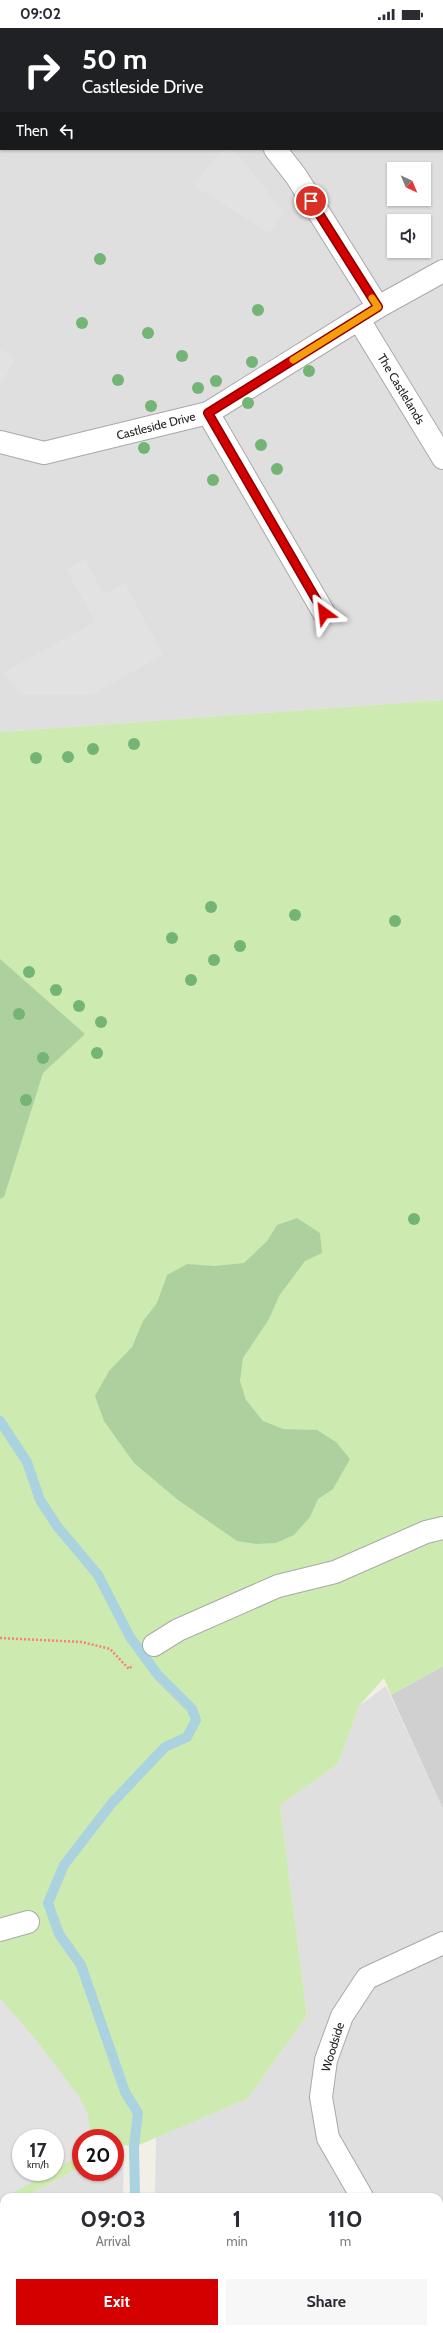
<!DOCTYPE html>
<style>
body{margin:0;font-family:Cabin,sans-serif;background:#f7f7f7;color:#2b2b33;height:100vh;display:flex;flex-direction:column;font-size:15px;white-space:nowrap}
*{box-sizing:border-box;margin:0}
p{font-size:13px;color:#7c7c81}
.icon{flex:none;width:22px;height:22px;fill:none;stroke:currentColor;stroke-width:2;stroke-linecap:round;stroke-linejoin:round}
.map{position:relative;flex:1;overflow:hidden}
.panel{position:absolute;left:0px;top:2165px;width:443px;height:140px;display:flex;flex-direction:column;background:#fff;border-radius:12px 12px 0 0;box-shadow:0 1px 3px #0004}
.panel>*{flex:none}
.top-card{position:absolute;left:0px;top:0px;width:443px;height:122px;box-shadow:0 1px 3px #0004;background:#202124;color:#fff;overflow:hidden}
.needle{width:26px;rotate:136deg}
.fabs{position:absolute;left:387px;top:134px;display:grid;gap:8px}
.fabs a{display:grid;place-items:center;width:44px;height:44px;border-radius:0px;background:#fff;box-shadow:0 1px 3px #0004;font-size:20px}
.speed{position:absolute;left:12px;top:2101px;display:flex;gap:8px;font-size:20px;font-weight:700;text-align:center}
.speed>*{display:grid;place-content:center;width:52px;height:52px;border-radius:50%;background:#fff;box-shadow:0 1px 3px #0004;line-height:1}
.speed small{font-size:10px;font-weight:400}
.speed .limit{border:6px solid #d22;background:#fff;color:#111}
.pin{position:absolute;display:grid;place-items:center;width:34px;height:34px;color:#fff;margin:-17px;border:2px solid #fff;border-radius:50%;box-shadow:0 1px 4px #0007}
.me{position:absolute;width:44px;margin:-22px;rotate:330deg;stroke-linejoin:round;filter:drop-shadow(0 0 3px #0008)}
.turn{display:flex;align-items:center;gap:14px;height:84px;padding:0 16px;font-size:18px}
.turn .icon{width:52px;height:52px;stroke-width:2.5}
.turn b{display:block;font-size:28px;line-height:34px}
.then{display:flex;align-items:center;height:38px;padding:0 16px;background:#0003;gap:8px;font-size:15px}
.eta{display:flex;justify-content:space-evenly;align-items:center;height:68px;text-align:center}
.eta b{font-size:24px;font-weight:700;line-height:28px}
.cta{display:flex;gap:8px;margin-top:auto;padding:8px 16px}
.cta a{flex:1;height:46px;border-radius:0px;background:#d40000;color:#fff;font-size:16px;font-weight:700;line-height:46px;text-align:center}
.cta a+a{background:#f7f7f7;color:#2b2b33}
.status{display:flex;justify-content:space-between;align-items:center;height:28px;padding:0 20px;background:#fff;direction:ltr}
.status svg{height:11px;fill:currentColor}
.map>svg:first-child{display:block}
.residential{fill:#e0dfdf;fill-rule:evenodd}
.religious{fill:#d0d0d0}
.grass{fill:#cdebb0;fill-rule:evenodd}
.forest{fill:#add19e}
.pitch{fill:#88e0be}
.parking{fill:#e2e2e2}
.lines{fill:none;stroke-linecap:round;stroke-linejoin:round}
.stream{stroke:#aad3df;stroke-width:10}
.minor-casing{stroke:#a9a9a9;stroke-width:24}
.path{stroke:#fa8072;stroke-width:2.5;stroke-dasharray:2 2;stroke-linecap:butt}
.minor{stroke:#fff;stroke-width:22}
.tree{fill:#74b475}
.route-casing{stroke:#8a0000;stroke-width:10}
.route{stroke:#d40000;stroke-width:7}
.slow{stroke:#f59e0b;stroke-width:7}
.labels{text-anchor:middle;stroke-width:3;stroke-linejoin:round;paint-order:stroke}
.street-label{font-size:12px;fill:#222;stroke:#fff}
</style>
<div class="status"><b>09:02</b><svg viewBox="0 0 49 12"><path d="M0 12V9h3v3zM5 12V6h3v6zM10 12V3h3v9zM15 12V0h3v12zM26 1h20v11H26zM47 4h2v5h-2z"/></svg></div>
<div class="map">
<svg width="443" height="2305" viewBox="0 0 443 2305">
<rect width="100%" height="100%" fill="#f2efe9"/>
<!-- residential -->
<g class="residential">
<path d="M0,0h443v672l-443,32zM1,1h441v120h-441zM394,141h30v30h-30zM394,193h30v30h-30z"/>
<polygon points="386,1658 443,1781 443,2305 152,2305 151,2301 439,2301 439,2169 155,2169 156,2109 247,2071 307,1988 280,1777 338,1736 359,1678"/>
<polygon points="124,2117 123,2169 24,2169 81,2139 81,2144 115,2144 115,2121"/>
<polygon points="4,2180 4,2301 127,2301 128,2305 0,2305 0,2182"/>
</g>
<!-- religious -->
<polygon class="religious" points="443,1638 443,1781 391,1667"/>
<!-- grass -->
<path class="grass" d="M443,672v966l-52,29 -7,-17 -25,28 -21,58 -58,41 27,211 -60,83 -113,48 -10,-2 -9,4v-11h-34v29l-57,30h-20v11l-4,2v-1478zM21,2110h34v34h-34z"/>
<!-- forest -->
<g class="forest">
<polygon points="0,931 85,1006 43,1045 4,1169 0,1171"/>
<polygon points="297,1190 320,1205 322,1225 305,1233 279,1268 269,1291 243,1330 240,1353 246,1372 263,1393 283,1401 317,1402 336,1414 350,1431 333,1461 318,1471 310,1489 294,1507 276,1515 256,1516 237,1513 178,1472 134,1435 104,1393 95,1368 109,1343 132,1319 143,1293 157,1275 167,1247 187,1236 214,1238 244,1235 267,1213 277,1197"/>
</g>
<!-- pitch -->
<polygon class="pitch" points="144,2301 231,2301 233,2305 146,2305"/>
<!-- parking -->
<g class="parking">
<polygon points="222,121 234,121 284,185 269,205 193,157"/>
<polygon points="0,321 15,331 0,357"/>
<polygon points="85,531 104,566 125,555 163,627 91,667 21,667 4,644 95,594 66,541"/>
<polygon points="0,1970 37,2013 78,2067 88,2086 91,2110 81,2110 81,2127 55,2141 55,2110 21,2110 21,2144 50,2144 0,2172"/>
</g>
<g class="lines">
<!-- stream -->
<g class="stream">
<polyline points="0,1393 27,1434 40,1472 57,1498 98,1547 130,1609 158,1647 192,1681 196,1692 187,1709 165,1719 112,1775 64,1837 48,1875 59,1906 81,1937 125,2064 138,2085 134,2119 135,2169"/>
<polyline points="136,2301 136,2305"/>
</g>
<!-- minor casing -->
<g class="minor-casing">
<g id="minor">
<polyline points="148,0 149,1"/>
<polyline points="275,121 296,148 378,279"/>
<polyline points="359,292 443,430"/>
<polyline points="208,385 324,585"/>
<polyline points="0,414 44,425 208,385 378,279 443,243"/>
<polyline points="154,1617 178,1602 278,1558 335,1544 426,1504 443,1500"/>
<polyline points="0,1902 28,1894"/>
<polyline points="362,2169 328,2110 321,2069 326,2032 342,1988 367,1950 443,1915"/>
<polyline points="437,2301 439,2305"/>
</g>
</g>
<!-- path -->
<polyline class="path" points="0,1610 82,1614 110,1621 129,1641 133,1637"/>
<!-- minor -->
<use href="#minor" class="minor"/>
</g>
<!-- trees -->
<g class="tree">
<circle cx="100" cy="231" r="6"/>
<circle cx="258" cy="282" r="6"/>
<circle cx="82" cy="295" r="6"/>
<circle cx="148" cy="305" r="6"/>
<circle cx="182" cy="328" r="6"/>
<circle cx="252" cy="334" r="6"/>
<circle cx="309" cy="343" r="6"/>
<circle cx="118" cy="352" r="6"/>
<circle cx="216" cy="353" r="6"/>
<circle cx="198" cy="360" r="6"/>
<circle cx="248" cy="375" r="6"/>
<circle cx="151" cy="378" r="6"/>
<circle cx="261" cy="417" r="6"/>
<circle cx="144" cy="420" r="6"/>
<circle cx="277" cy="441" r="6"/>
<circle cx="213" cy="452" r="6"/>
<circle cx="134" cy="716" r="6"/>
<circle cx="93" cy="721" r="6"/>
<circle cx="68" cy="729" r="6"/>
<circle cx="36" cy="730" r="6"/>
<circle cx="211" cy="879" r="6"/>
<circle cx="295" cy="887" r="6"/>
<circle cx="395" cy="893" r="6"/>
<circle cx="172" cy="910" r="6"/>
<circle cx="240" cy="918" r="6"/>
<circle cx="214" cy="932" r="6"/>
<circle cx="29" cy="944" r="6"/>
<circle cx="191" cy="952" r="6"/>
<circle cx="56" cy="962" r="6"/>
<circle cx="79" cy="978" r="6"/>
<circle cx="19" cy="986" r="6"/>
<circle cx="101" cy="994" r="6"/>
<circle cx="97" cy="1025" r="6"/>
<circle cx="43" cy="1030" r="6"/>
<circle cx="26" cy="1072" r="6"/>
<circle cx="414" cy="1191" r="6"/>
</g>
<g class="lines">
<!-- route casing -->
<g class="route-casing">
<polyline id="route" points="311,173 378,279 208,385 324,585"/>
</g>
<!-- route -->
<use href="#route" class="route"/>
<!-- slow -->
<polyline class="slow" points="293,332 378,279 372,270"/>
</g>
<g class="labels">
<!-- street labels -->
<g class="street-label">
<text transform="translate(401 361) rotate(59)" y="4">The Castlelands</text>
<text transform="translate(156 398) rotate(-14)" y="4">Castleside Drive</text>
<text transform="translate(333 2019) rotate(-73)" y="4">Woodside</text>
</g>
</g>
</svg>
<div class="fabs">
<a><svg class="needle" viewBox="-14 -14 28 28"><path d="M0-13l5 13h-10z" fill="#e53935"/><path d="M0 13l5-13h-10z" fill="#7c7c81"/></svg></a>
<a><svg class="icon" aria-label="sound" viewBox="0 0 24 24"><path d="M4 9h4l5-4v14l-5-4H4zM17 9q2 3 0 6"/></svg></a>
</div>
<div class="speed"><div>17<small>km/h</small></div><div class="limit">20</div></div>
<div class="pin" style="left:311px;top:173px;background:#d93025"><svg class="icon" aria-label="arrive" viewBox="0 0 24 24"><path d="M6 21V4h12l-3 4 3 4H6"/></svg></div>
<svg class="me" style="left:324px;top:585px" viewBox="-20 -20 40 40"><path d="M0-17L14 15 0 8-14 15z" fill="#d40000" stroke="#fff" stroke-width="4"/></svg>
<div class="top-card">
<div class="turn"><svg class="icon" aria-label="right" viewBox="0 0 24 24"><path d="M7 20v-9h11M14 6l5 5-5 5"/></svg><div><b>50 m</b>Castleside Drive</div></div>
<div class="then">Then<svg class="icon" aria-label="left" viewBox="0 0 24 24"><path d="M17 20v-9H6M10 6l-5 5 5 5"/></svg></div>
</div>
<section class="panel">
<div class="eta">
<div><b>09:03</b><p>Arrival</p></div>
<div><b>1</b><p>min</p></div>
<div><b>110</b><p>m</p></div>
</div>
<div class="cta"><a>Exit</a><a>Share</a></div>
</section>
</div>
